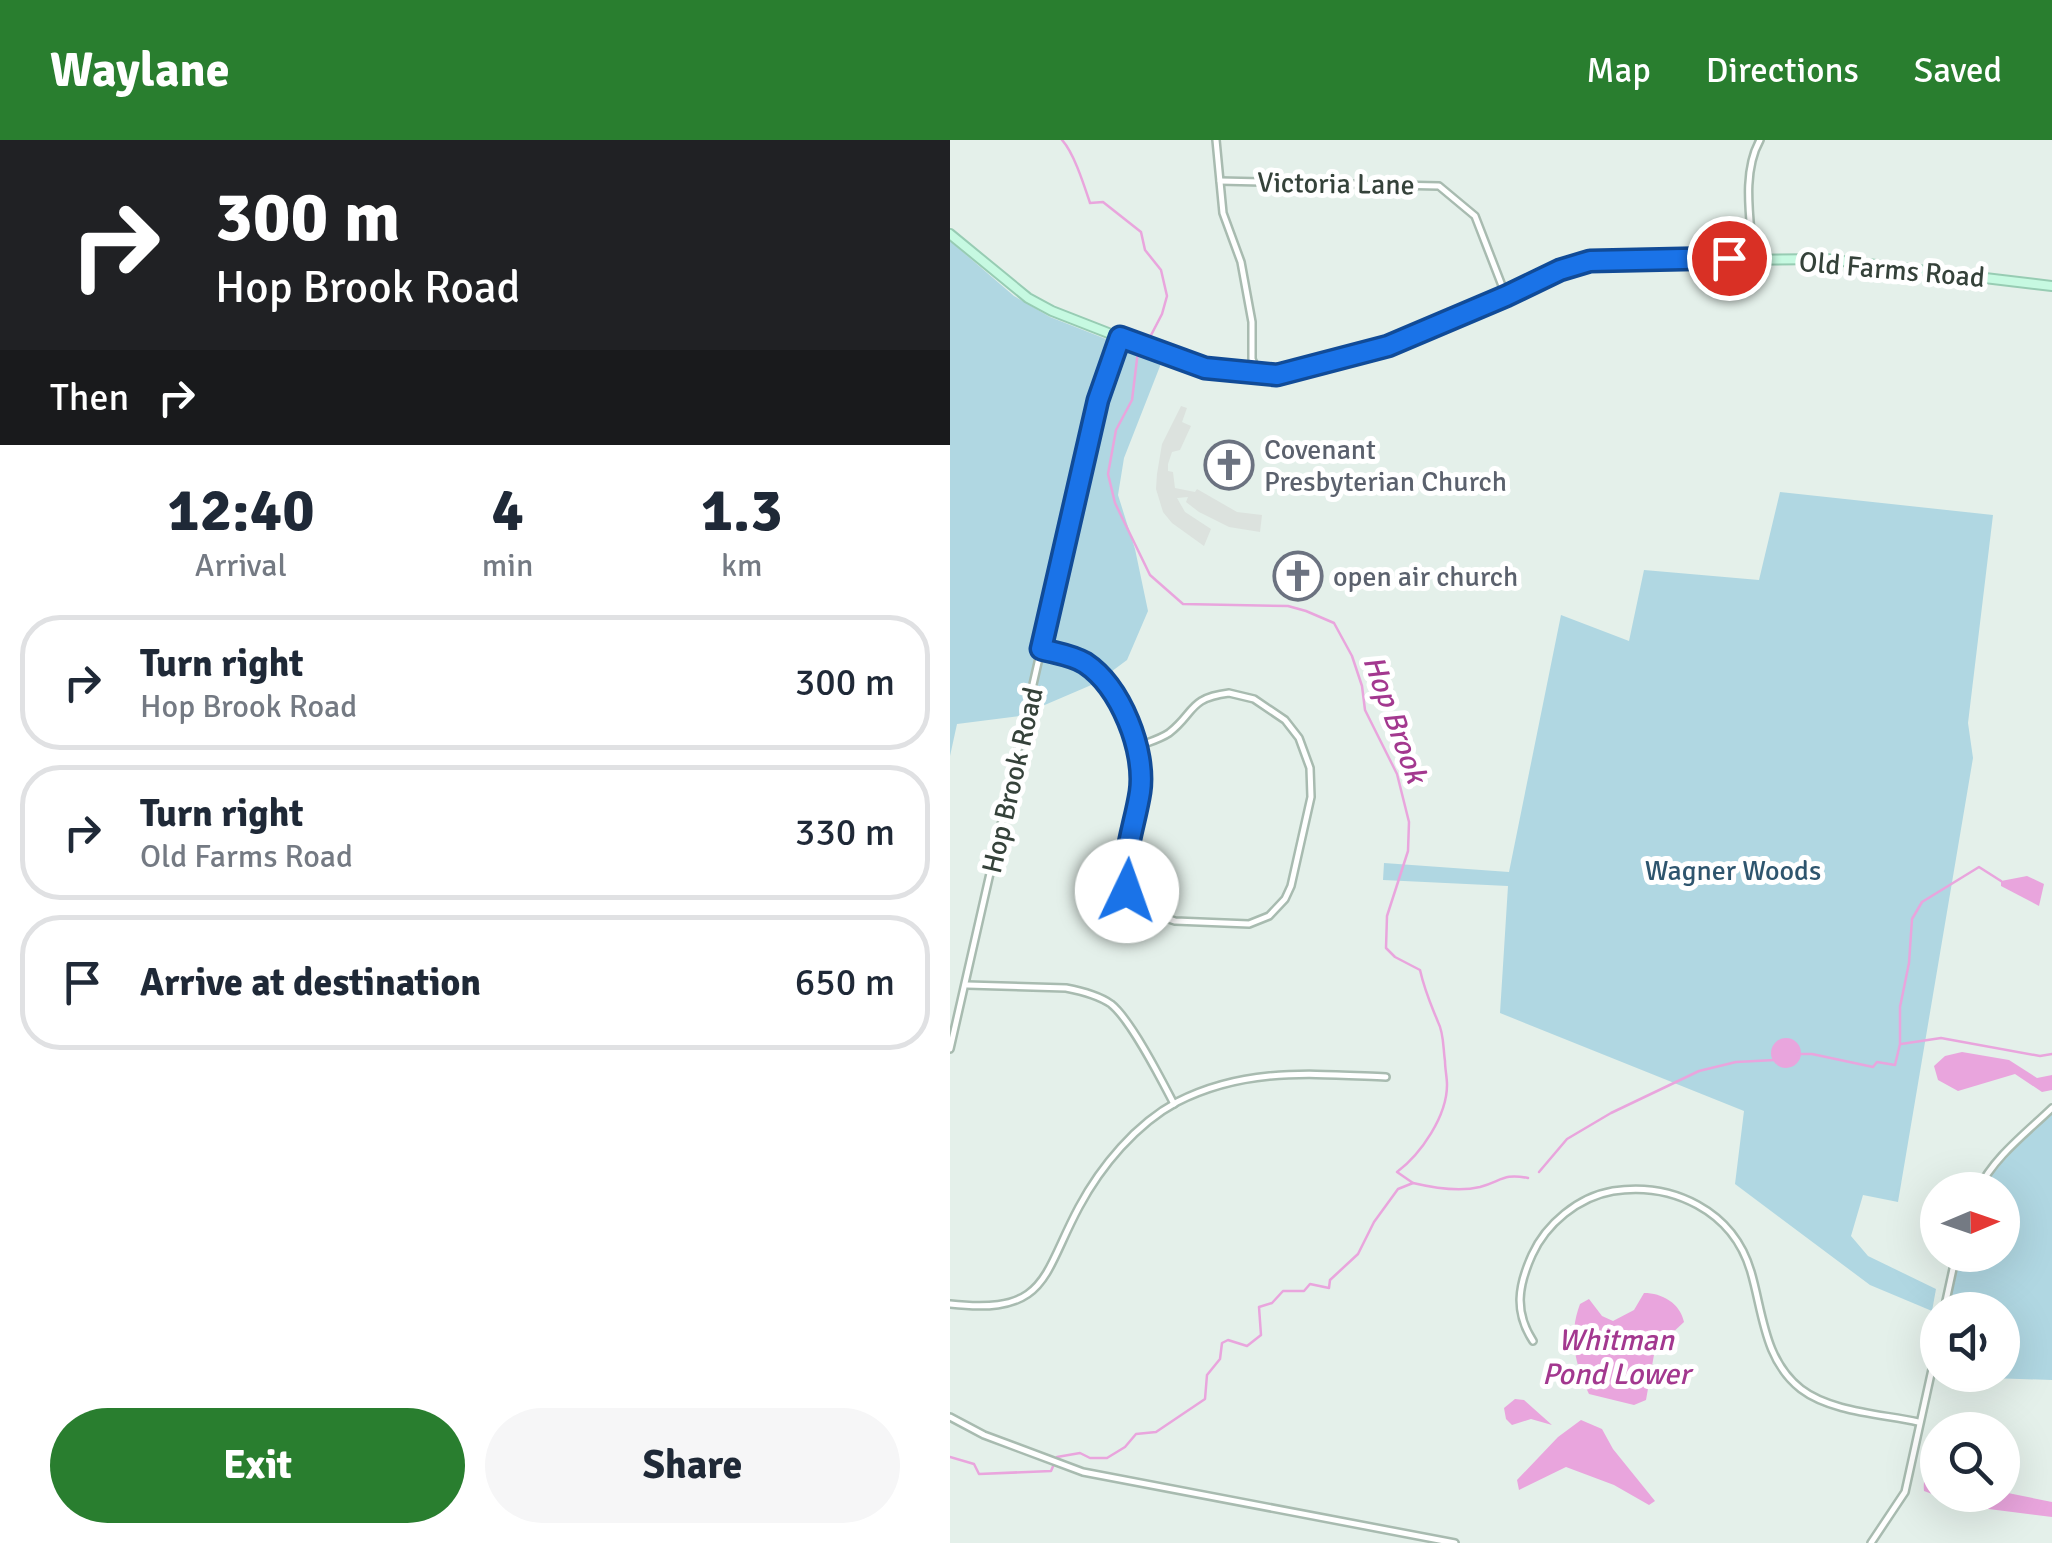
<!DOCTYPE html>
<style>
body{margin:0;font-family:Signika,sans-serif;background:#f6f6f7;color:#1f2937;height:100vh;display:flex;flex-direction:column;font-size:38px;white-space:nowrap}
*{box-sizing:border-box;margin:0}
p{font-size:32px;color:#747a83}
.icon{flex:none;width:55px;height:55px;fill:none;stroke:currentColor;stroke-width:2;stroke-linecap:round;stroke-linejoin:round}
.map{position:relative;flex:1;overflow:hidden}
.details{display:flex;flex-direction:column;background:#fff;width:950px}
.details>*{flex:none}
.guide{background:#202124;color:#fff;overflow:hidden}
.needle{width:65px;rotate:88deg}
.fabs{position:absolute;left:970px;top:1032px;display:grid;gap:20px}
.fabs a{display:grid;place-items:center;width:100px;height:100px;border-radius:50%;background:#fff;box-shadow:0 10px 40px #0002;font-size:50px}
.pin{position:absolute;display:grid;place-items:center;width:85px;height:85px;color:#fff;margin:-42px;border:5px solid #fff;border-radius:50%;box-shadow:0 2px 10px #0007}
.me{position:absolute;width:110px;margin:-55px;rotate:3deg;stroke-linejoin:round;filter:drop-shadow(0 0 8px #0008)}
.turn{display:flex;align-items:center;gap:35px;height:210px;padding:0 50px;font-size:45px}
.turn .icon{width:130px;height:130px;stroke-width:2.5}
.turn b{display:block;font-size:70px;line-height:85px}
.then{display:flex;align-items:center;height:95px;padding:0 50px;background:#0003;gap:20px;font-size:38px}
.eta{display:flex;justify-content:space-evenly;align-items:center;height:170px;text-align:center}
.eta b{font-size:60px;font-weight:800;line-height:70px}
.cta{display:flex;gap:20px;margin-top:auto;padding:20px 50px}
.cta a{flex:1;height:115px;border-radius:60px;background:#297e2f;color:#fff;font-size:40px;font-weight:800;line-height:115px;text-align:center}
.cta a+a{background:#f6f6f7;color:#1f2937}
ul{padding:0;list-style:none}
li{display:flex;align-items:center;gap:30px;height:135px;margin:0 20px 15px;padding:0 30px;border:5px solid #e0e1e3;border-radius:40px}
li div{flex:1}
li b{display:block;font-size:38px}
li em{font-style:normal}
header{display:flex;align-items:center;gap:60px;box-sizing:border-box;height:140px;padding:0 50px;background:#297e2f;color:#fff}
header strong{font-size:48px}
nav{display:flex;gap:55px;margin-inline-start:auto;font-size:35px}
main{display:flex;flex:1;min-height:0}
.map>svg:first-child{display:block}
.green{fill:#b0d7e2}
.parking{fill:#dce2de}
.water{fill:#e9a5dd}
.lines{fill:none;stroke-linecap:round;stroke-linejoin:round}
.stream{stroke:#e9a5dd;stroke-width:2.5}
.street-casing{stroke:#a8bbb0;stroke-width:10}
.secondary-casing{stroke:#97ccb3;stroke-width:12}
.street{stroke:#fff;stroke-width:5}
.secondary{stroke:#c6f9e1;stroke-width:8}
.route-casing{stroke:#114b97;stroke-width:25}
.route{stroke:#1a73e8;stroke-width:18}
.labels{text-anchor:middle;stroke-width:10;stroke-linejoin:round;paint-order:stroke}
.street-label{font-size:28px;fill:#35423a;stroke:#fff}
.worship-label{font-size:28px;fill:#5b616d;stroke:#fff;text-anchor:start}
.park-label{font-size:28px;fill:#2e556e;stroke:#fff}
.water-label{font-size:30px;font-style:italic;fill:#a3388f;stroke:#fff}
</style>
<header>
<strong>Waylane</strong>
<nav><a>Map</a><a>Directions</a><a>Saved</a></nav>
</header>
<main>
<section class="details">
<div class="guide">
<div class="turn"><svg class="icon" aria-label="right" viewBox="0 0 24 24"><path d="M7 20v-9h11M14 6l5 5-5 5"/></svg><div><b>300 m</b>Hop Brook Road</div></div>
<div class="then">Then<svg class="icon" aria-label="right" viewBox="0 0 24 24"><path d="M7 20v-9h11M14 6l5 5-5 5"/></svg></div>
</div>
<div class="eta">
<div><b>12:40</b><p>Arrival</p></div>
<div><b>4</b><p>min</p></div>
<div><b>1.3</b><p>km</p></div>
</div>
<ul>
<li><svg class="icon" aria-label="right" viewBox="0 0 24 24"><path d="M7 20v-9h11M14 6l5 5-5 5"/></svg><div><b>Turn right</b><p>Hop Brook Road</p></div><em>300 m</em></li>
<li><svg class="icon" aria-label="right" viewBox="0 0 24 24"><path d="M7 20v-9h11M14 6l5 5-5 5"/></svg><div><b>Turn right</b><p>Old Farms Road</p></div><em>330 m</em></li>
<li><svg class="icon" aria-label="arrive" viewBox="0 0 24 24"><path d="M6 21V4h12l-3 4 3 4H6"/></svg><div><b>Arrive at destination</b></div><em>650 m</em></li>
</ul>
<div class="cta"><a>Exit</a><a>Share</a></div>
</section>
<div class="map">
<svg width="1102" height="1403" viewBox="0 0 1102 1403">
<rect width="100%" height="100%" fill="#e4f0ea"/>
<!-- green -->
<g class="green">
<polygon points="0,101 64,156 100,177 212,221 174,318 168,355 185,409 198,471 177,520 146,543 69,576 7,584 0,616"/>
<polygon points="830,352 1043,375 1018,583 1023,618 948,1062 913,1055 901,1096 918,1116 986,1149 982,1171 920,1145 785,1044 794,971 550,873 558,746 433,740 434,723 559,732 611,475 679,501 694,430 809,440"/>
<polygon points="1102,968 1102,1240 1040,1238 1031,1244 1023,1244 1020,1238 980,1237 987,1200 988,1235 1052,1235 1052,1170 994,1170 1006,1115 1052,1115 1052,1050 1028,1050 1034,1037"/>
</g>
<!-- parking -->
<polygon class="parking" points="231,266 237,268 232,282 241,286 230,310 222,312 218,324 218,331 223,332 225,348 245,352 247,349 287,372 312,375 310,392 279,387 249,372 236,362 238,357 227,358 235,372 261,389 254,406 222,383 213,372 206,349 207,334 212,304"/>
<!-- water -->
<g class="water">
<polygon points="1077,736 1094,744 1089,766 1051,746 1051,741"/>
<circle cx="836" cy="913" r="15"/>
<polygon points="1012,912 1059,920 1087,938 1102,935 1102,950 1092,952 1065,934 1008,951 988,940 984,926 995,916"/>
<path d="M694,1153c18,0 36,10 40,29l-29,27 -9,51 -12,5 -45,-11c-14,-30 -21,-58 -9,-90l9,-5 13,17 11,5 21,-11z"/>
<polygon points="565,1259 574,1260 602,1285 581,1279 562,1285 556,1279 554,1268"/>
<polygon points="631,1280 652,1289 663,1309 705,1361 699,1365 664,1345 616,1327 569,1350 567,1340 608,1297"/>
<path d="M985,1327l3,28h64l1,-3 49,10v15l-87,-11 -41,-15c-1,-10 1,-19 11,-24z"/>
</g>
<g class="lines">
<!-- stream -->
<g class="stream">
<path d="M112,0c12,13 22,45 28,63l13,-1 38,30 4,18 16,20 6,26 -5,18 -14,27"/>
<polyline points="951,904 991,898 1090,916 1102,914"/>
<polyline points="847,914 862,914 923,927 927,922 945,925 950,904 950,867 959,823 962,779 972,762 1029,727 1051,741"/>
<polyline points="589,1032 617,999 661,973 749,931 786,922 825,920"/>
<path d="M463,1043c21,5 46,9 67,4 22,-6 23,-14 48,-9"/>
<path d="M0,1317l24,7 5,10 72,-3 6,-14 23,-4 10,5h17l18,-11 11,-13 20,-2 49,-33 2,-24 13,-16 2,-16 6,-3 19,6 14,-11 -2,-28 13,-4 11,-12h21l6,-7 19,4 1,-8 28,-26 16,-32 24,-33 15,-6 -16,-11c24,-18 50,-56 50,-87 0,-8 -2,-16 -2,-24 -2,-13 -1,-28 -7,-39 -8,-20 -13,-30 -18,-52l-25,-13 -9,-9 1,-32 21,-65 1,-29 -12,-48 -32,-64 -3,-24 -10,-30 -18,-33 -28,-12 -18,-5 -105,-2 -33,-29 -35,-72 -7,-29 8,-44 16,-30 6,-49"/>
</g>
<!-- street casing -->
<g class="street-casing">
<g id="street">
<polyline points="266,0 273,73 291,122 302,182 302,219 309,234"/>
<polyline points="270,41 489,46 525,76 556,156"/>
<path d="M803,118c-2,-37 -12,-84 7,-118"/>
<polyline points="91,509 137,524 156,546 189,606"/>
<path d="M279,553l25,6 31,21 14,18 11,30 1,29 -20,89 -6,13 -16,17 -20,8 -74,-3 -28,-9 -15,-12 -8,-23 16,-88 -1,-43c10,-4 21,-7 30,-13 26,-20 19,-35 60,-40z"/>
<path d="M17,845l99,3c16,3 32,7 45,16 20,16 50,75 63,100"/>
<polyline points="0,909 148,259 170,197"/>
<path d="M1028,1050c16,-33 48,-57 74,-82"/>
<path d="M0,1164c98,11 92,-28 129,-97 22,-41 57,-83 98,-105 69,-35 134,-28 209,-25"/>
<polyline points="994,1170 1006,1115"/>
<path d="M583,1201c-19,-29 -15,-55 -1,-86 14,-31 46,-58 81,-64 59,-9 120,19 138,81 12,41 13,88 50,117 30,23 81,25 117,33"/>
<polyline points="0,1277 34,1295 133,1332 505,1403"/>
<polyline points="921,1403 955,1352 988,1202"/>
</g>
</g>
<!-- secondary casing -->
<g class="secondary-casing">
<polyline id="secondary" points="0,94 78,158 102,171 230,221 274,232 310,234 349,230 439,206 556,157 610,130 640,121 876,119 1102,146"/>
</g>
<!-- street -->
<use href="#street" class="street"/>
<!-- secondary -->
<use href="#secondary" class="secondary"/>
</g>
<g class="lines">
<!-- route casing -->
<g class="route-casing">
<path id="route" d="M177,751c-6,-33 8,-66 13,-99 6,-41 -19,-105 -55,-129 -13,-8 -30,-10 -44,-14l57,-249 22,-63 85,31 72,7 111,-29 118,-50 54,-26 30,-9 139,-3"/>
</g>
<!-- route -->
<use href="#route" class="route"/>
</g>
<!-- icons -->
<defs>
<g id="church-ring" transform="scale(2.5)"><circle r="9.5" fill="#fff" stroke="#6b7280" stroke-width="1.5"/><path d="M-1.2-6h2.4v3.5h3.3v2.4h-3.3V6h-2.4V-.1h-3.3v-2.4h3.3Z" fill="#6b7280"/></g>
</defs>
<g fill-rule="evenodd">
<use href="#church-ring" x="279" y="325"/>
<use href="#church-ring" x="348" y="436"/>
</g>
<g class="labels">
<!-- street labels -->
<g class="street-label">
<text transform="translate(386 43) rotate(1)" y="10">Victoria Lane</text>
<text transform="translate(942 129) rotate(5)" y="10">Old Farms Road</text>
<text transform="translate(62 640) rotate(-77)" y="10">Hop Brook Road</text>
</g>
<!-- worship labels -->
<g class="worship-label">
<text x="314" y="319">Covenant<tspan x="314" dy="32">Presbyterian Church</tspan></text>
<text x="383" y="446">open air church</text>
</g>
<!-- park labels -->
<g class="park-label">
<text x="783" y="740">Wagner Woods</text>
</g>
<!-- water labels -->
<g class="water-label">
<text transform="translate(445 579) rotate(70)" y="10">Hop Brook</text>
<text x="666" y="1210">Whitman<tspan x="666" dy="34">Pond Lower</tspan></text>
</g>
</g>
</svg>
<div class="fabs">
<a><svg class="needle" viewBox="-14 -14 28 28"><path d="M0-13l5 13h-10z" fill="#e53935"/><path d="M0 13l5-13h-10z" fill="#747a83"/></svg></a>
<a><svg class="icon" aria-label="sound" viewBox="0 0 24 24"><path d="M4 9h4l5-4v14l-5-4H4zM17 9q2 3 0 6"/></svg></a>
<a><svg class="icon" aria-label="search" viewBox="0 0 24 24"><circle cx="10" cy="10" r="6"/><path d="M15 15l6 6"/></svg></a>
</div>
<div class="pin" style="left:779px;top:118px;background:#d93025"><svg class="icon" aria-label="arrive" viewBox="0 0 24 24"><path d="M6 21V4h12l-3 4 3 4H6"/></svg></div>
<svg class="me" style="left:177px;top:751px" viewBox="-20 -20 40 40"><circle r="19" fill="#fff"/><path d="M0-13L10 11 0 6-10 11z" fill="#1a73e8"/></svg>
</div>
</main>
